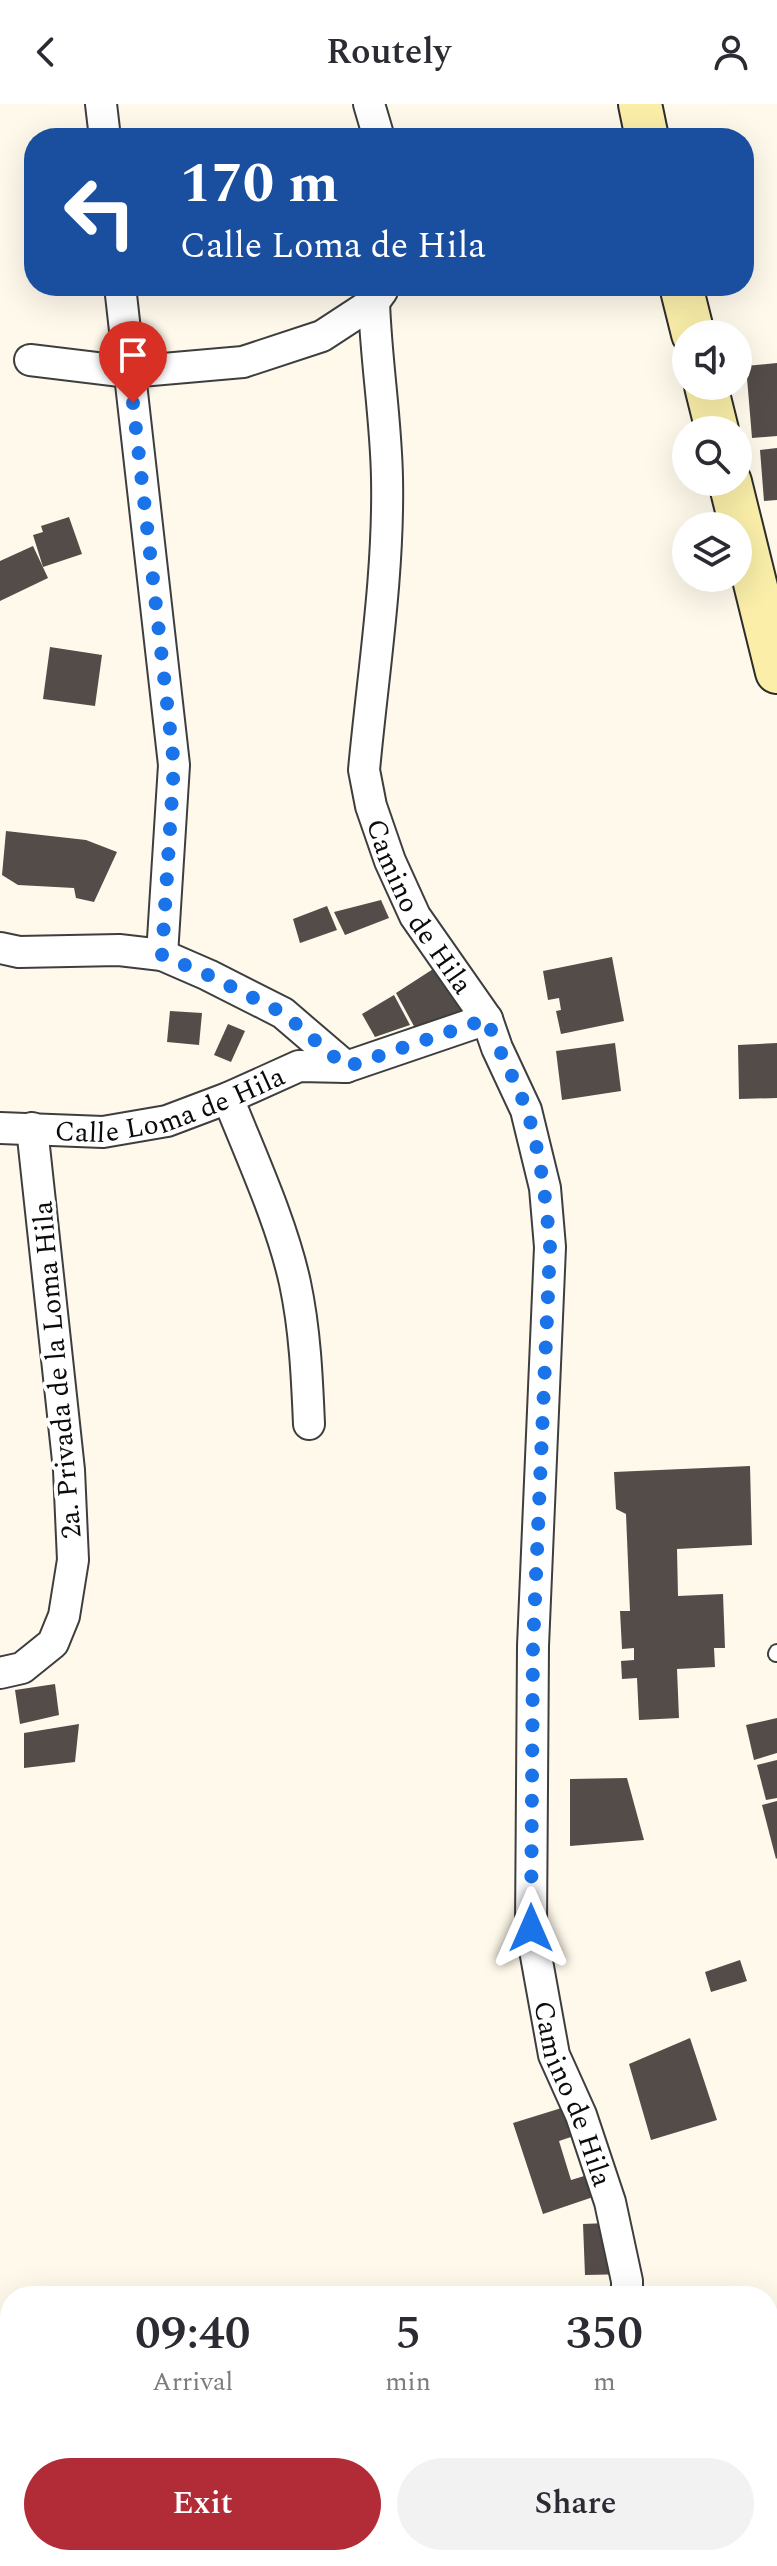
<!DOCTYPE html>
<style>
body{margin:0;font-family:Spectral,serif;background:#f2f2f3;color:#2b2b33;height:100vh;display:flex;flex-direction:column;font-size:30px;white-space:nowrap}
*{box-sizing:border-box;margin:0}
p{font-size:26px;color:#7c7c81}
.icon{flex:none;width:44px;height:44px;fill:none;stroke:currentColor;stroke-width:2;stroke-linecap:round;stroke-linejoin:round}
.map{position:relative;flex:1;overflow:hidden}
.details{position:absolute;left:0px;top:2182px;width:778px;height:280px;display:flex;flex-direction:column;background:#fff;border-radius:32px 32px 0 0;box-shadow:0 8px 32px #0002}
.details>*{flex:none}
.guide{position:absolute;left:24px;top:24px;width:730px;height:168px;border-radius:32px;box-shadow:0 8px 32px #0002;background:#1a4fa0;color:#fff;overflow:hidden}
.controls{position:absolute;left:672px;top:216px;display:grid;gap:16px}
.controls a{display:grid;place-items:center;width:80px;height:80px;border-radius:50%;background:#fff;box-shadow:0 8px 32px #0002;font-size:40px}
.pin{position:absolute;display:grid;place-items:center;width:68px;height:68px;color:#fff;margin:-82px -34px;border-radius:50% 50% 50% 0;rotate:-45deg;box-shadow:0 0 8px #0007}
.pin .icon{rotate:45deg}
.me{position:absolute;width:88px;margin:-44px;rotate:0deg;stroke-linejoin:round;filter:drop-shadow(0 0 6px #0008)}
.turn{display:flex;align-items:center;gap:28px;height:168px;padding:0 24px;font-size:36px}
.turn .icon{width:104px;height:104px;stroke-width:2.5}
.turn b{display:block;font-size:56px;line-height:68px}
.eta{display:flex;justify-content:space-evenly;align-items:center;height:136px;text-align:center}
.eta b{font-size:48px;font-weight:600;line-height:56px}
.primary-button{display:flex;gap:16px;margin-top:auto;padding:16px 24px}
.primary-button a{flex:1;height:92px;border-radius:48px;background:#b22c37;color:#fff;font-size:32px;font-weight:600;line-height:92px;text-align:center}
.primary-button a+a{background:#f2f2f3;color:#2b2b33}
header{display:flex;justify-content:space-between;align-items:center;height:104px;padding:0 24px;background:#fff;font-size:36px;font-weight:600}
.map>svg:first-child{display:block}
.building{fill:#534c48}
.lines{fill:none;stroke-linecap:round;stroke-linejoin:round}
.lane-casing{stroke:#3e3e3e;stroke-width:18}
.street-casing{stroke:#3e3e3e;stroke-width:34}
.secondary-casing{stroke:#2d2d2d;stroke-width:46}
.lane{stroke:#fff;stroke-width:14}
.street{stroke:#fff;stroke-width:30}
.secondary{stroke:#faeea9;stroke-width:42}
.route{stroke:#1a73e8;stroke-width:14;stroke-dasharray:0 25.2}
.labels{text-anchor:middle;stroke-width:8;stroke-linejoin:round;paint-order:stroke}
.street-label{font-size:28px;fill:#0b0b0b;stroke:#fff}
</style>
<header><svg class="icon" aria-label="back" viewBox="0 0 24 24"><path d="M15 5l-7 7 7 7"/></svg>Routely<svg class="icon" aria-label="person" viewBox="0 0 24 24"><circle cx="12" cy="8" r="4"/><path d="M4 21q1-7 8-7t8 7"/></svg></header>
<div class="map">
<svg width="777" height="2462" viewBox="0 0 777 2462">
<rect width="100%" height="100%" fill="#fef9eb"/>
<!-- building -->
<g class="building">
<polygon points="777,259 777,332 752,334 746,262"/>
<polygon points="777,344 777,396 764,397 760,346"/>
<polygon points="69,413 82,450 43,463 33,431 43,428 41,422"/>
<polygon points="33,442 48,474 0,497 0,457"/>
<polygon points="50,543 102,551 95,602 43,595"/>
<polygon points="6,727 86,736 117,748 94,798 76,794 74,784 18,781 2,771"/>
<polygon points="381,796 389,814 345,831 334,808"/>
<polygon points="327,802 337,826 300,839 293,815"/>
<polygon points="612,853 624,917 561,930 556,907 561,906 559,894 548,896 543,867"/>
<polygon points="444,858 472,905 415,924 396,889"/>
<polygon points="394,891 410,921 375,933 362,910"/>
<polygon points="170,907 202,909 199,941 167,938"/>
<polygon points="228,920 245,927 231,958 214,951"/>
<polygon points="615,939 621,987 562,996 556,947"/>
<polygon points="777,939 777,994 739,995 738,941"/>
<polygon points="750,1362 752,1441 677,1445 678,1492 723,1490 725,1544 714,1544 715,1563 677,1565 679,1614 639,1616 637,1574 622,1575 621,1557 634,1556 634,1544 622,1545 620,1507 630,1507 626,1410 616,1405 614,1368"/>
<polygon points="55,1580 59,1611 20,1620 15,1586"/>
<polygon points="777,1614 777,1649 754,1656 746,1621"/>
<polygon points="79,1620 75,1658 24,1664 24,1629"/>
<polygon points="777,1656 777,1694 766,1696 757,1661"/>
<polygon points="627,1674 644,1736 570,1742 570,1675"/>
<polygon points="777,1697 777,1754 776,1755 762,1701"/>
<polygon points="740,1856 747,1877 711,1888 705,1868"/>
<polygon points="690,1934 717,2016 651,2036 629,1960"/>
<polygon points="568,2002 577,2031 559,2037 571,2076 594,2069 602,2090 543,2110 513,2019"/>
<polygon points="631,2118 632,2170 585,2171 583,2120"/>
<polygon points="429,2452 480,2452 478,2462 431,2462"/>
</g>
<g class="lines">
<!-- lane casing -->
<g class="lane-casing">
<polyline id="lane" points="776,1550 777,1548"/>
</g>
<!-- street casing -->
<g class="street-casing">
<g id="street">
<polyline points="101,0 105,34"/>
<polyline points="369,0 379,34"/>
<polyline points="120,182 174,661 162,851"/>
<path id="s1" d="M374,198c2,59 12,117 13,176 2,97 -14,195 -23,292l7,36 19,55 25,55 72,103 10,29 29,62 19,78 5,59 -17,399 -2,282 23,127 27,60 29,87 17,79v15"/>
<polyline points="30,256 129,268 243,258 322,232 374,198 382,187"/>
<polyline points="0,844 19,848 119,846 162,851 208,871 283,909 346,963"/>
<path d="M228,994c23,58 54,125 67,185 10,47 12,94 14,141"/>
<path id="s2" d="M0,1024l103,4 64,-11 61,-23 71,-32 47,1 141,-48"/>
<polyline points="0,1569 22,1564 53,1539 64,1512 73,1456 69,1366 32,1024"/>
<polyline points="594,2462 596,2452"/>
</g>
</g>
<!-- secondary casing -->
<g class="secondary-casing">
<g id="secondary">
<polyline points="640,0 647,34"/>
<polyline points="681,182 693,230"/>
<polyline points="706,282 717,326"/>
<polyline points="730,378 777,568"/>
</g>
</g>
<!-- lane -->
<use href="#lane" class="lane"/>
<!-- street -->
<use href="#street" class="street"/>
<!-- secondary -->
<use href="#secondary" class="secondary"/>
</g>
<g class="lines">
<!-- route -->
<path class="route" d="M133,299l41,362 -12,190 46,20 75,38 63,54 141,-48c11,32 29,61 40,92 14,44 19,90 23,136l-17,399 -2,282"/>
</g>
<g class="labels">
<!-- street labels -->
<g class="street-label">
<text dy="10" stroke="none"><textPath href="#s1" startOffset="618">Camino de Hila</textPath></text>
<text dy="10" stroke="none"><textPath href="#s2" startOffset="174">Calle Loma de Hila</textPath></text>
<text transform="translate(56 1266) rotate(-95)" y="10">2a. Privada de la Loma Hila</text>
<text dy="10" stroke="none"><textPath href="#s1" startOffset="1842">Camino de Hila</textPath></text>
</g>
</g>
</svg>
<div class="controls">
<a><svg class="icon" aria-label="sound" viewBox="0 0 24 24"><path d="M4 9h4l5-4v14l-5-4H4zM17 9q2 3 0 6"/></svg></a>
<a><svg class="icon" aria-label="search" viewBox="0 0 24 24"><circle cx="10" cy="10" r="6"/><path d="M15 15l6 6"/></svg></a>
<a><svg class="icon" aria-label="layers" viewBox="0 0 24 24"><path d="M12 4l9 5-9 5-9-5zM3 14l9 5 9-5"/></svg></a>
</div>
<div class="pin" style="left:133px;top:299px;background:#d93025"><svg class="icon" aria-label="arrive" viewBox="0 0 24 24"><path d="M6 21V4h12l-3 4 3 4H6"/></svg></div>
<svg class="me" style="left:531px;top:1824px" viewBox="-20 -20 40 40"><path d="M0-17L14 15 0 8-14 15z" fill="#1a73e8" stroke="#fff" stroke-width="4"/></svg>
<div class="guide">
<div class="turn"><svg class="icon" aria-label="left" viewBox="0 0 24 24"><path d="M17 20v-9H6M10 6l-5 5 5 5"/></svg><div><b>170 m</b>Calle Loma de Hila</div></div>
</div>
<section class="details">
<div class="eta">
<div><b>09:40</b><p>Arrival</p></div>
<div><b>5</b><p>min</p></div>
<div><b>350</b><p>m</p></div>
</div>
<div class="primary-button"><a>Exit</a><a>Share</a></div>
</section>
</div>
